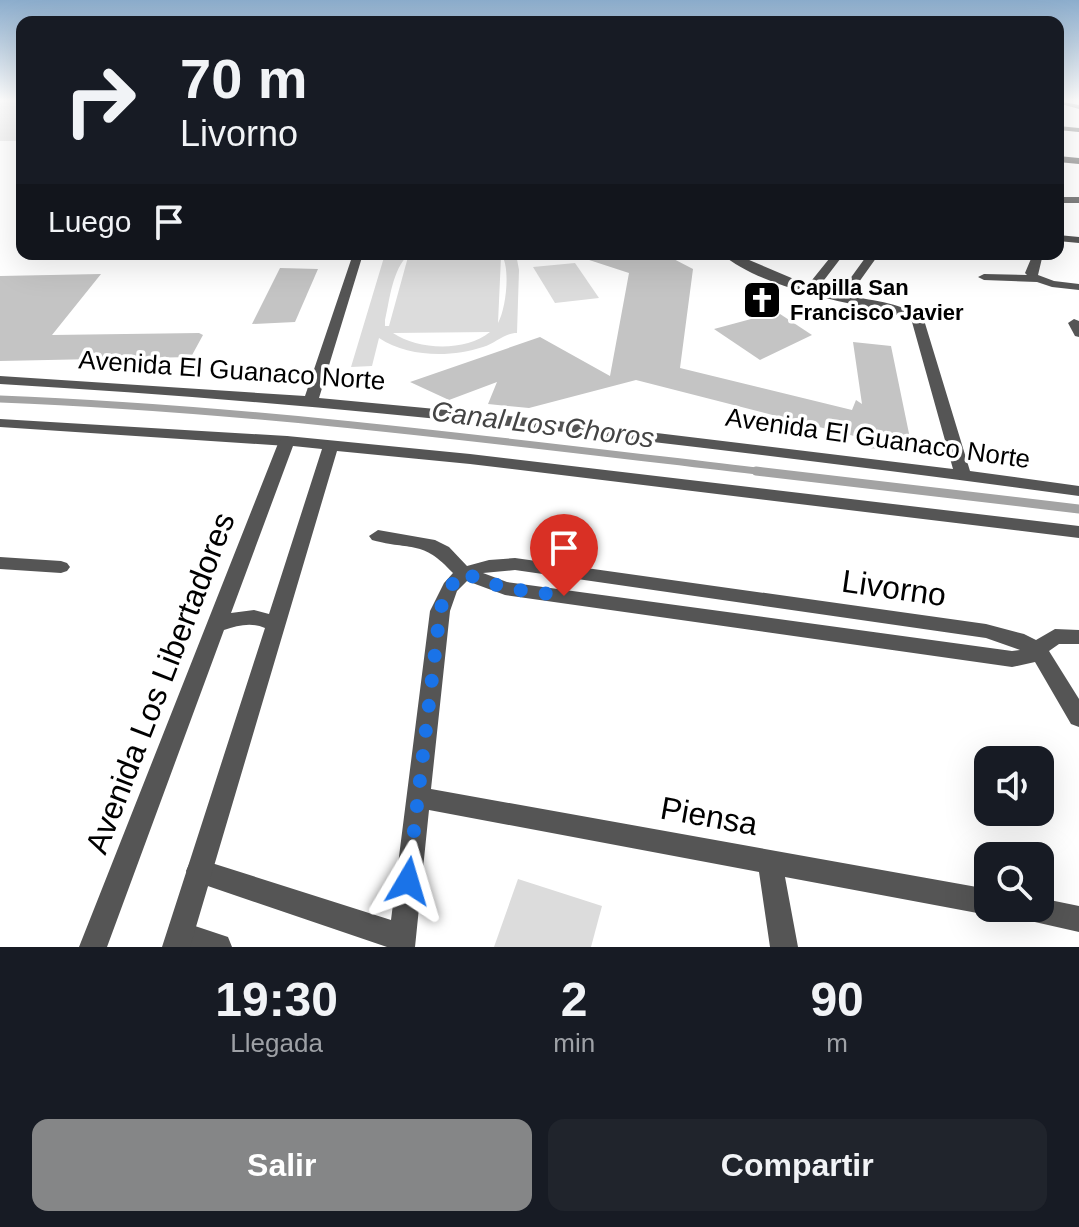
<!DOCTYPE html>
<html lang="es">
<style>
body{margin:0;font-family:Arial,sans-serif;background:#20242c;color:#f1f3f6;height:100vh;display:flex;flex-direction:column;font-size:30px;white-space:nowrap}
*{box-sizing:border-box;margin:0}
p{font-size:26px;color:#9ea1a6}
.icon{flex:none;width:44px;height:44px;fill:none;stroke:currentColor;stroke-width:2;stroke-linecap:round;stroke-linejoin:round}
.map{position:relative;height:947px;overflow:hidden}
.side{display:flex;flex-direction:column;background:#171b24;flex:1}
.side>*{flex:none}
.guide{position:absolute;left:16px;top:16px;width:1048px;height:244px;border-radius:16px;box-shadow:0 8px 32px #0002;background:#171b24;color:#f1f3f6;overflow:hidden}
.controls{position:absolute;left:974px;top:746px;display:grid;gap:16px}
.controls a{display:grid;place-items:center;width:80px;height:80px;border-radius:16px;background:#171b24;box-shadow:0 8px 32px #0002;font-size:40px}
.pin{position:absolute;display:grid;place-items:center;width:68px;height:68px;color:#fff;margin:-82px -34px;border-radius:50% 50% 50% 0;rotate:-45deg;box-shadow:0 0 8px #0007}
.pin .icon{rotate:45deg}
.me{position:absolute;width:88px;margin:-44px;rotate:7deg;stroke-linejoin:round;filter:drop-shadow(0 0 6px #0008)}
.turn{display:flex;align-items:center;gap:28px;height:168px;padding:0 32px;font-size:36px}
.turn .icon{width:104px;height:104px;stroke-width:2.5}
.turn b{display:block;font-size:56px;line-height:68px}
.then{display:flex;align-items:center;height:76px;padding:0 32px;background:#0003;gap:16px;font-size:30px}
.eta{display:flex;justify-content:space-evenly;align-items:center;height:136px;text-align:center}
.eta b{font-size:48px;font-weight:700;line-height:56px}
.action{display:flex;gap:16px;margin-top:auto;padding:16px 32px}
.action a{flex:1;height:92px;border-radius:16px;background:#858687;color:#fff;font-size:32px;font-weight:700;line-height:92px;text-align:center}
.action a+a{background:#20242c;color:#f1f3f6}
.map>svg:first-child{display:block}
.green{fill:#dcdcdc;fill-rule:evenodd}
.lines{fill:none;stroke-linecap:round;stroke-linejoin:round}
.stream-far1{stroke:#a3a3a3;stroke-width:7}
.stream{stroke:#a3a3a3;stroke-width:9}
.building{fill:#c4c4c4}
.minor{fill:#555;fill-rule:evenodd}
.tertiary{fill:#555;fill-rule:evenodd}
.route{stroke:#1a73e8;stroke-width:14;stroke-dasharray:0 25.2}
.labels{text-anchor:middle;stroke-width:7;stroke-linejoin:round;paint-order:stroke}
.far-poi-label{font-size:22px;font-weight:bold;fill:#000;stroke:#fff;text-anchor:start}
.street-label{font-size:26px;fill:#000;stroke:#fff}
.water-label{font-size:28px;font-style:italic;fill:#444;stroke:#fff}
.near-street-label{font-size:32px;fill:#000;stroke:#fff}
</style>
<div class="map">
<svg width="1079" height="947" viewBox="0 0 1079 947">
<rect width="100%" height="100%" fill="#fff"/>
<!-- green -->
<g class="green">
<rect x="0" y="101" width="22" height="40"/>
<path d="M385,254h24c-17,16 -19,45 -24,66v6h4l19,-69h93l-3,66c8,-14 13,-56 3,-69h15l3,16 -2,63c-13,0 -21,10 -34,14 -33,11 -75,10 -104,-9l-7,28 -21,1zM490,332c-25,20 -72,18 -97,1z"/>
<polygon points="575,263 599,298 555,303 533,267"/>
<polygon points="518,879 602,906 591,947 494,947"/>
</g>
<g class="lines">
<!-- stream-far1 -->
<path class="stream-far1" d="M0,399c259,10 516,44 773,74"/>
<!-- stream -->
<polyline class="stream" points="756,471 1079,509"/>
</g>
<!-- building -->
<g class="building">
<polygon points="584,254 664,254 693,269 680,368 852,410 856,400 862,404 853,342 891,346 913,453 860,447 858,437 636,380 529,408 488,404 497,382 449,400 410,382 540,337 610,376 629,273 583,258"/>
<polygon points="280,268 318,269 295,322 252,324"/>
<polygon points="101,274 52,335 199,333 203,335 191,357 0,361 0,276"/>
<polygon points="777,312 812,335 760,360 714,329"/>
</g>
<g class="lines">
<!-- minor -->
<g class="minor">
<polygon points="1058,101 1079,105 1079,109 1058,103"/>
<polygon points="1058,126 1079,128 1079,132 1058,130"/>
<polygon points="1058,156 1079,158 1079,164 1058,162"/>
<rect x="1058" y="197" width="21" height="6"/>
<polygon points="1058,235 1079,237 1079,243 1058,241"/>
<path d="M353,254h10l-44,144 222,21 412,50 -41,-147c-20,-12 -42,-14 -65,-19 -37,-8 -97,-24 -125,-49h13l73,31 25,-31h11l-26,34 21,6 29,-40h11l-30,42c25,5 56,7 75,24l46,151 109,15v10c-359,-49 -717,-91 -1079,-112v-8l305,20z"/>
<polygon points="1033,254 1043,254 1038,275 1054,281 1079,284 1079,290 1052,287 1037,282 984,280 978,277 984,274 1027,275 1025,273"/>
<polygon points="1074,319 1079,321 1079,337 1075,336 1068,323"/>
<polygon points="0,419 287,436 295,441 287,446 0,427"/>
<path d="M378,530l57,10 14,7 18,19 22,-6 26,-2 471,66 38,10 12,6 19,-11 24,1v14h-20l-10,7 30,48v28l-8,-3 -36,-62 -23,5 -507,-72 -38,-14 -10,10 -7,20 -19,178 557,100v19h11l-11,7 -203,-38 13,70h-28l-11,-75 -330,-62 -14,137h-28l-188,-64 -9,-3 -4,-9 4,-9 9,-3 192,61 39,-309 14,-28 9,-10c-31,-34 -41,-22 -81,-33l-3,-4zM515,570l471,68 34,12 -8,1 -505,-69 -24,-9z"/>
<polygon points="0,557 61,561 67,563 70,567 67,571 61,573 0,569"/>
<polygon points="1040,898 1079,906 1079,932 1013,917 1009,908 1040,908"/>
<polygon points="180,921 228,937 232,947 179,947 170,944 167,934 170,924"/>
</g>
<!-- tertiary -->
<path class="tertiary" d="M287,436l183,18 609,72v12l-609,-74 -133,-13 -147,496h-28l103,-319c-13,-6 -27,-3 -41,2l-117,317h-28l200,-506zM293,446l29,3 -53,165 -15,-4 -23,3z"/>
</g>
<!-- sky -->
<linearGradient id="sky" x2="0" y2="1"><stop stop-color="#8cadcc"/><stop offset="0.43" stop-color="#fff"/><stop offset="1" stop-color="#fff" stop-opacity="0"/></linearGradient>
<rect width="1079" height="234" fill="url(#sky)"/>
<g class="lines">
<!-- route -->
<polyline class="route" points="408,881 440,611 446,591 463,573 505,588 564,596"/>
</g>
<!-- icons -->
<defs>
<g id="church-square" transform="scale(2)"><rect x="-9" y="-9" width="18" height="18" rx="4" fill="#000" stroke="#fff"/><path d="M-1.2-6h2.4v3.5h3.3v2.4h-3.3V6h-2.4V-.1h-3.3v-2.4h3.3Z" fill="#fff"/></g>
</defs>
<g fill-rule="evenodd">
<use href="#church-square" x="762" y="300"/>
</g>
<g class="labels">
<!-- far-poi labels -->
<g class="far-poi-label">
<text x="790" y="295">Capilla San<tspan x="790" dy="25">Francisco Javier</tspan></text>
</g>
<!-- street labels -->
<g class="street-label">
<text transform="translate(232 370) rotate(4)" y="9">Avenida El Guanaco Norte</text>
<text transform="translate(878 438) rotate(8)" y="9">Avenida El Guanaco Norte</text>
</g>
<!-- water labels -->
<g class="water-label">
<text transform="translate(543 424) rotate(7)" y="10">Canal Los Choros</text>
</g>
<!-- near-street labels -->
<g class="near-street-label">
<text transform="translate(894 588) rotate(8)" y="11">Livorno</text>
<text transform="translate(160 683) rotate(-69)" y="11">Avenida Los Libertadores</text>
<text transform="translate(709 816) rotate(10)" y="11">Piensa</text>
</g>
</g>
</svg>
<div class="controls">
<a><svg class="icon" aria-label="sound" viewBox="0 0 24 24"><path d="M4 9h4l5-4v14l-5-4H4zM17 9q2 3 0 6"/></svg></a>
<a><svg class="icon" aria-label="search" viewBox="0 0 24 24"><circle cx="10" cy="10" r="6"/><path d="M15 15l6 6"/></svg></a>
</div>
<div class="pin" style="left:564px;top:596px;background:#d93025"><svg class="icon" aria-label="arrive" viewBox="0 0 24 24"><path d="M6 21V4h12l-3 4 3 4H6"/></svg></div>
<svg class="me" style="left:408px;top:881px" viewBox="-20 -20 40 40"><path d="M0-17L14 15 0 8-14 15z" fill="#1a73e8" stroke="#fff" stroke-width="4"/></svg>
<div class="guide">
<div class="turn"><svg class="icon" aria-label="right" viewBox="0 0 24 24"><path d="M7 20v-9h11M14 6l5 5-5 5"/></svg><div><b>70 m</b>Livorno</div></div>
<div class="then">Luego<svg class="icon" aria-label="arrive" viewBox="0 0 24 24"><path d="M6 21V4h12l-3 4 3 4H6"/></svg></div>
</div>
</div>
<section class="side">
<div class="eta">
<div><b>19:30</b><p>Llegada</p></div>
<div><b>2</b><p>min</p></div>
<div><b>90</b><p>m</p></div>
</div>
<div class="action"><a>Salir</a><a>Compartir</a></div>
</section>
